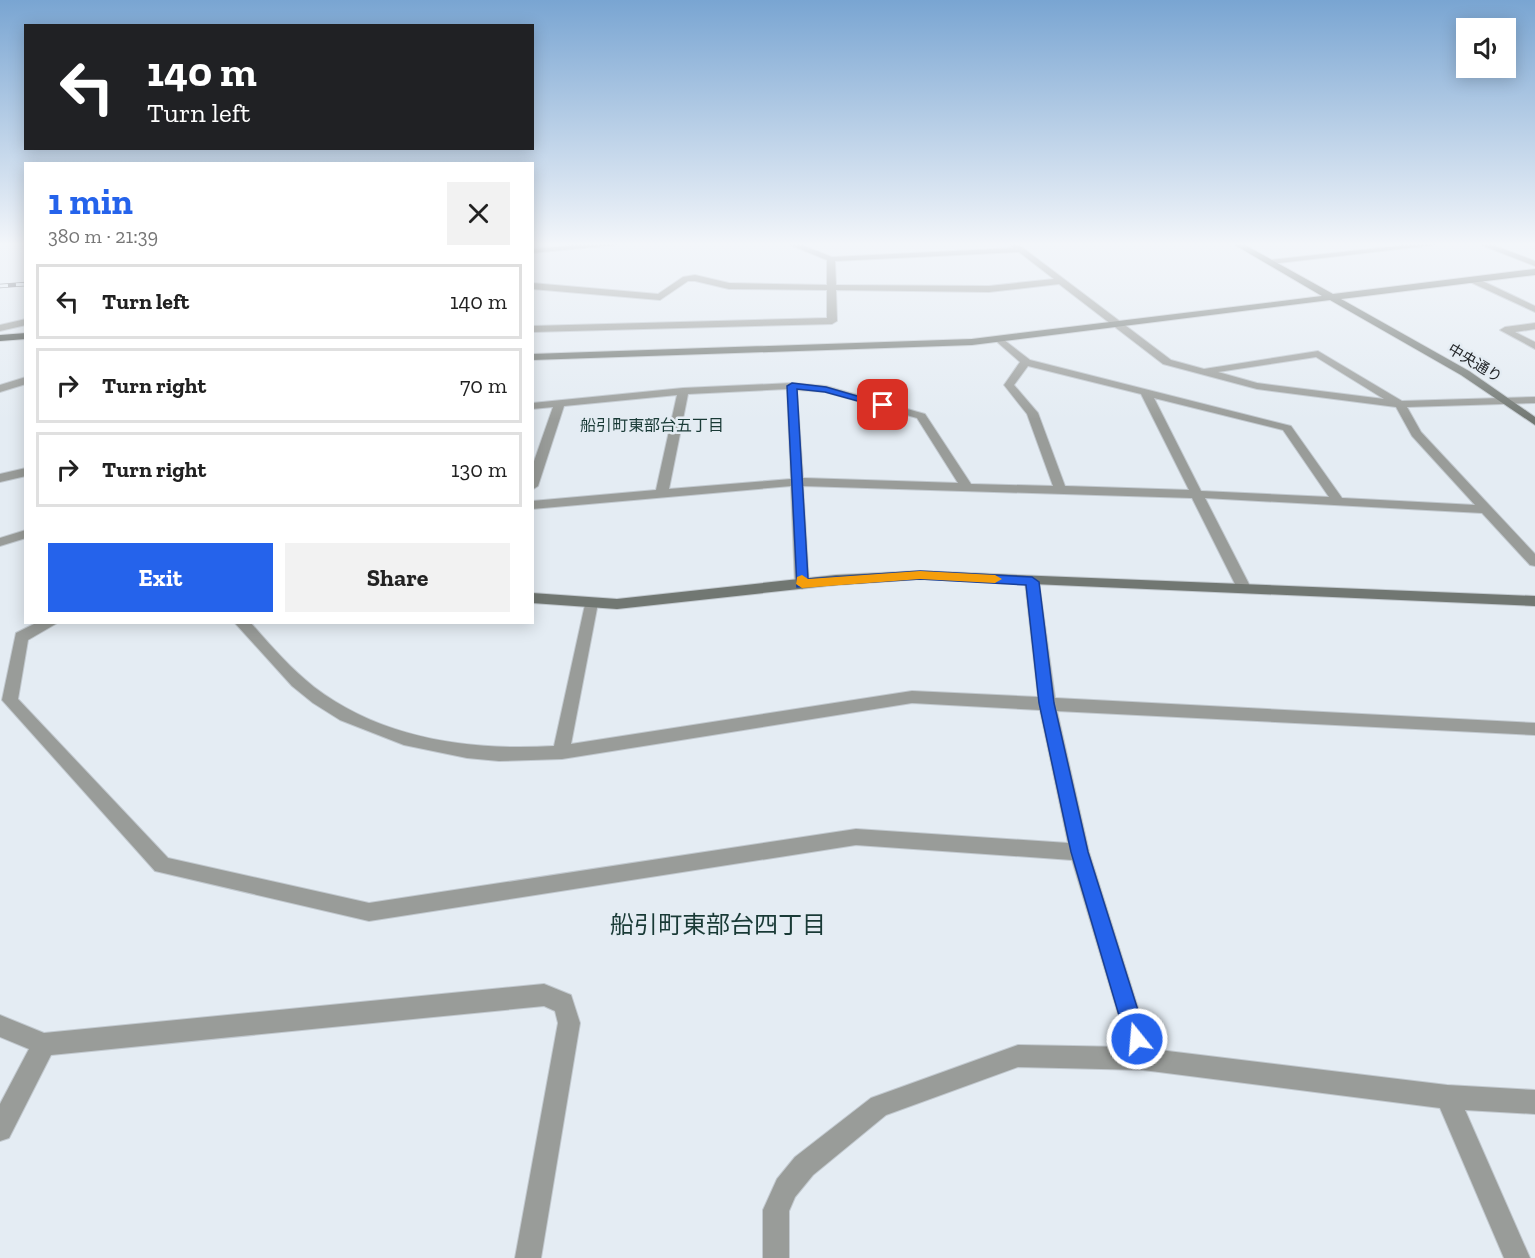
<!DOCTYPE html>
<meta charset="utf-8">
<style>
body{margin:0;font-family:"Zilla Slab","Noto Sans JP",serif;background:#f2f2f2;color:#222;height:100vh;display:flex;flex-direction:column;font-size:22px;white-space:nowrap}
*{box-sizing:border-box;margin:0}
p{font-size:20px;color:#767676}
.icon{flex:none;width:33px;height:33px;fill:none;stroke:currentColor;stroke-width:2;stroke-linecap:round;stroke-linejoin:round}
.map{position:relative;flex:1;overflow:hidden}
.side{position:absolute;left:24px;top:162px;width:510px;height:462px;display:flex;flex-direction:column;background:#fff;border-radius:0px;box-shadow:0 3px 15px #0003}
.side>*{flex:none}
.hud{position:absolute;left:24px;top:24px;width:510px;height:126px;border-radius:0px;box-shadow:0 3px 15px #0003;background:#202124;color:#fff;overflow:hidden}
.controls{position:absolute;left:1456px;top:18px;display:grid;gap:12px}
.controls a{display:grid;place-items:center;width:60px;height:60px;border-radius:0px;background:#fff;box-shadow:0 3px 15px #0003;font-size:30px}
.pin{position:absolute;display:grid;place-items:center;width:51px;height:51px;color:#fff;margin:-26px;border-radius:12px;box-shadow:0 3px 9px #0006}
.me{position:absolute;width:66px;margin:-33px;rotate:343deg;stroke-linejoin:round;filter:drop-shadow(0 0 4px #0008)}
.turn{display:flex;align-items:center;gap:21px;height:126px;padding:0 24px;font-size:27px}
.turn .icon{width:78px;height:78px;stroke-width:2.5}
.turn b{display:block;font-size:42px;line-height:51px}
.round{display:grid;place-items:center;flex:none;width:63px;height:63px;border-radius:0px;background:#f2f2f2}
.overview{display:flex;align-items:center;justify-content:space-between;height:102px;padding:0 24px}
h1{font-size:36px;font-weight:800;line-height:45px;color:#2563eb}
.button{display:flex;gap:12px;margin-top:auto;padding:12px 24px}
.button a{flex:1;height:69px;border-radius:0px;background:#2563eb;color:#fff;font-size:24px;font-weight:800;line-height:69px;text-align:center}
.button a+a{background:#f2f2f2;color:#222}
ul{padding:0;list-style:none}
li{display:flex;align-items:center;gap:18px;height:75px;margin:0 12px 9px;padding:0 12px;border:3px solid #e0e0e0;border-radius:0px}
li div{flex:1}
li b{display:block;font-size:22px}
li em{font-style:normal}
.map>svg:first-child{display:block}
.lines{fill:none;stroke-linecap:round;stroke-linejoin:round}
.street-casing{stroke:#c2c9cf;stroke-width:2}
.secondary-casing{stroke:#c2c9cf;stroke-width:2}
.highway-casing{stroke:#c2c9cf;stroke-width:2}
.street{fill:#999c99;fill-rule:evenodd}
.secondary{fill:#717772;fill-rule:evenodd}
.highway{fill:#3f4640;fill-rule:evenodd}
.rail-casing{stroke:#6f7378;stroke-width:4.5}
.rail{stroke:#e4ecf3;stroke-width:3;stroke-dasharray:8;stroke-linecap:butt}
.route{fill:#2563eb;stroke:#184099;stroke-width:1.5}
.slow{fill:#f59e0b}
.labels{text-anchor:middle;stroke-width:5;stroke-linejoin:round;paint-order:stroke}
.far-street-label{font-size:15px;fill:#25282b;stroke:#e4ecf3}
.far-neighbourhood-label{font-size:16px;fill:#193a36;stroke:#e4ecf3}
.near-neighbourhood-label{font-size:24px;fill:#193a36;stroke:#e4ecf3}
</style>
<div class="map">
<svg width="1535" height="1258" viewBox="0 0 1535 1258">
<rect width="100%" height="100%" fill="#e4ecf3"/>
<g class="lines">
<!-- street casing -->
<g class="street-casing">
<g id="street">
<polygon points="576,245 616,245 532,253 532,249"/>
<path d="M790,245h12l30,12 181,-9 -3,-3h9l152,115 33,9 114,-18 84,50 133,-4v6l-128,4 14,25 114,122v12l-5,-1 -48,-52 -277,-15 46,90 -7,5 -7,-5 -45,-90 -389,-12 6,98 -7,5 -7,-5 -4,-98 -259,23v-8l124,-11 21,-95 -113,11 -26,80 -6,4v-23l21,-60 -21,2v-6l151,-15 109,-5 34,3 99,28 46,70 82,2 -26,-72 -23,-29 16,-23 -24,-21 -2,-2 5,-3 31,24 261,66 51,72 133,7 -63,-69 -16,-29 -139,-18 -94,-25 -104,-80 -70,8 -153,-2 1,31 -5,3 -300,8v-6l295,-8v-28l-98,-1 -34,-8h-7l-28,19 -128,-11v-6l126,11 25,-17 12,-2 34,8 98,2v-25zM1019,252l35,27 -65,7 -153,-1 -1,-24zM1316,357l68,42 -127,-16 -39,-11zM1028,366l113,28 48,96 -124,-4 -27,-73 -24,-28zM787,389l4,90 -122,10 19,-95zM797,390l28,2 92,26 41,65 -155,-5zM1154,398l129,32 46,67 -128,-6z"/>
<polygon points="1405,245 1434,245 1270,264 1266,262 1270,260"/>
<polygon points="1481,245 1493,245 1535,261 1535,266"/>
<polygon points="1470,278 1476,278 1535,306 1535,312 1470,282"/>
<polygon points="26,319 26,325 0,331 0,325"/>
<polygon points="1535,323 1535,329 1515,332 1535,342 1535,349 1500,330 1505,327"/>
<polygon points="26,377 26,384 0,392 0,385"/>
<polygon points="26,468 26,476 0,482 0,474"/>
<polygon points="26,530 26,538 0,546 0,538"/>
<path d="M1032,577l7,5 16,116 480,25v12l-478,-24 32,141 62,197 296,36 88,5v24l-70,-4 65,148h-26l-64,-150 -297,-38 -125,-3 -132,48 -73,60 -18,22 -6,14v47h-26v-48l14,-31 18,-22 76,-59 147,-53 110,2 -56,-187 -216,-15 -487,76 -214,-50 -153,-171 14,-67 22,-11h21l-31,18 -10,59 150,159 201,45 487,-74 212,14 -28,-133 -128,-7 -350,56 -63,2 -32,-3 -63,-13 -64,-25 -27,-17 -21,-17 -58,-64h16c20,23 40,46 64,65 68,52 157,64 240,59l32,-146h10l2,3 -27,141 341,-53 126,6 -13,-115z"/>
<polygon points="544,984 571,995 580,1023 541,1258 515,1258 558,1023 555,1011 544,1006 51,1055 9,1138 0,1141 0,1104 29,1049 0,1037 0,1015 44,1033"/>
</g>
</g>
<!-- secondary casing -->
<g class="secondary-casing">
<g id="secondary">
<polygon points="1235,245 1245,245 1333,294 1535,269 1535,275 1341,299 1469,371 1535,417 1535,425 1461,375 1330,300 972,345 532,360 532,354 972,339 1322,296"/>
<polygon points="920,571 1535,596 1535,606 920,579 836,585 617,609 532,603 532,593 617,599 836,575"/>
</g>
</g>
<!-- highway casing -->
<g class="highway-casing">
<polygon id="highway" points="26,333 26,339 0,341 0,335"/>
</g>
<!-- street -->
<use href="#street" class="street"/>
<!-- secondary -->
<use href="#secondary" class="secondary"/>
<!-- highway -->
<use href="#highway" class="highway"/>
<!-- rail casing -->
<g class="rail-casing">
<polyline id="rail" points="0,286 26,284"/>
</g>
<!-- rail -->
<use href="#rail" class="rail"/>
</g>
<!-- sky -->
<linearGradient id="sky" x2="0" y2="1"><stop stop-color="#79a5d2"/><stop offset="0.58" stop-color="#f3f6fa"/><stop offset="1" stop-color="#f3f6fa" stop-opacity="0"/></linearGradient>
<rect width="1535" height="421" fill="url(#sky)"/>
<!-- route -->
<polygon class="route" points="792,383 826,387 888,405 883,408 825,392 797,389 808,579 920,571 1032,577 1039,582 1054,703 1088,852 1147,1039 1144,1046 1137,1049 1129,1046 1126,1039 1071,852 1039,703 1026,585 920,579 797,587 787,386"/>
<!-- slow -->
<polygon class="slow" points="920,571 995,575 1002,579 995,583 920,579 802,588 796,584 797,577 802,575 808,579"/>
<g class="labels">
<!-- far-street labels -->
<g class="far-street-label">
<text transform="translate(1475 363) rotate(31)" y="5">中央通り</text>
</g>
<!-- far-neighbourhood labels -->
<g class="far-neighbourhood-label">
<text x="652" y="431">船引町東部台五丁目</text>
</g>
<!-- near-neighbourhood labels -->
<g class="near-neighbourhood-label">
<text x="718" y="933">船引町東部台四丁目</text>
</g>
</g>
</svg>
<div class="controls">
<a><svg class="icon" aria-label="sound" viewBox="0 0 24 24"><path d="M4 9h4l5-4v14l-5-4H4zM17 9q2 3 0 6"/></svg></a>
</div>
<div class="pin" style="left:883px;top:405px;background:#d93025"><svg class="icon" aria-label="arrive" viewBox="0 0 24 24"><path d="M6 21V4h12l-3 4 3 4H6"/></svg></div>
<svg class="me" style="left:1137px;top:1039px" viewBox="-20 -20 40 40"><circle r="17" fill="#2563eb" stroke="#fff" stroke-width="3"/><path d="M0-11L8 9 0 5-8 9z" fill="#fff"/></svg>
<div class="hud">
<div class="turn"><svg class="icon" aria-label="left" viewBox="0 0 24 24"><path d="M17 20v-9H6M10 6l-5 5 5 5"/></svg><div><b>140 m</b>Turn left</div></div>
</div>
<section class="side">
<div class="overview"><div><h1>1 min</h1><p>380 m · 21:39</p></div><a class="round"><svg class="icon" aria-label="close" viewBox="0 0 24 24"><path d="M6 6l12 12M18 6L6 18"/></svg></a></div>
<ul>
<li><svg class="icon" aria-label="left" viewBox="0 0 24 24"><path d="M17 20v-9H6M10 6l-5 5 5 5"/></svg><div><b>Turn left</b></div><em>140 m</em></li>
<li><svg class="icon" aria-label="right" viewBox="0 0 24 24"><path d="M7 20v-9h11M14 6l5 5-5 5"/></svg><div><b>Turn right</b></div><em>70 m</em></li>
<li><svg class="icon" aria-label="right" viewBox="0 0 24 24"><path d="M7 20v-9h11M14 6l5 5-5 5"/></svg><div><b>Turn right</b></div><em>130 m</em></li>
</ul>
<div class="button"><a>Exit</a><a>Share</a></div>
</section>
</div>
